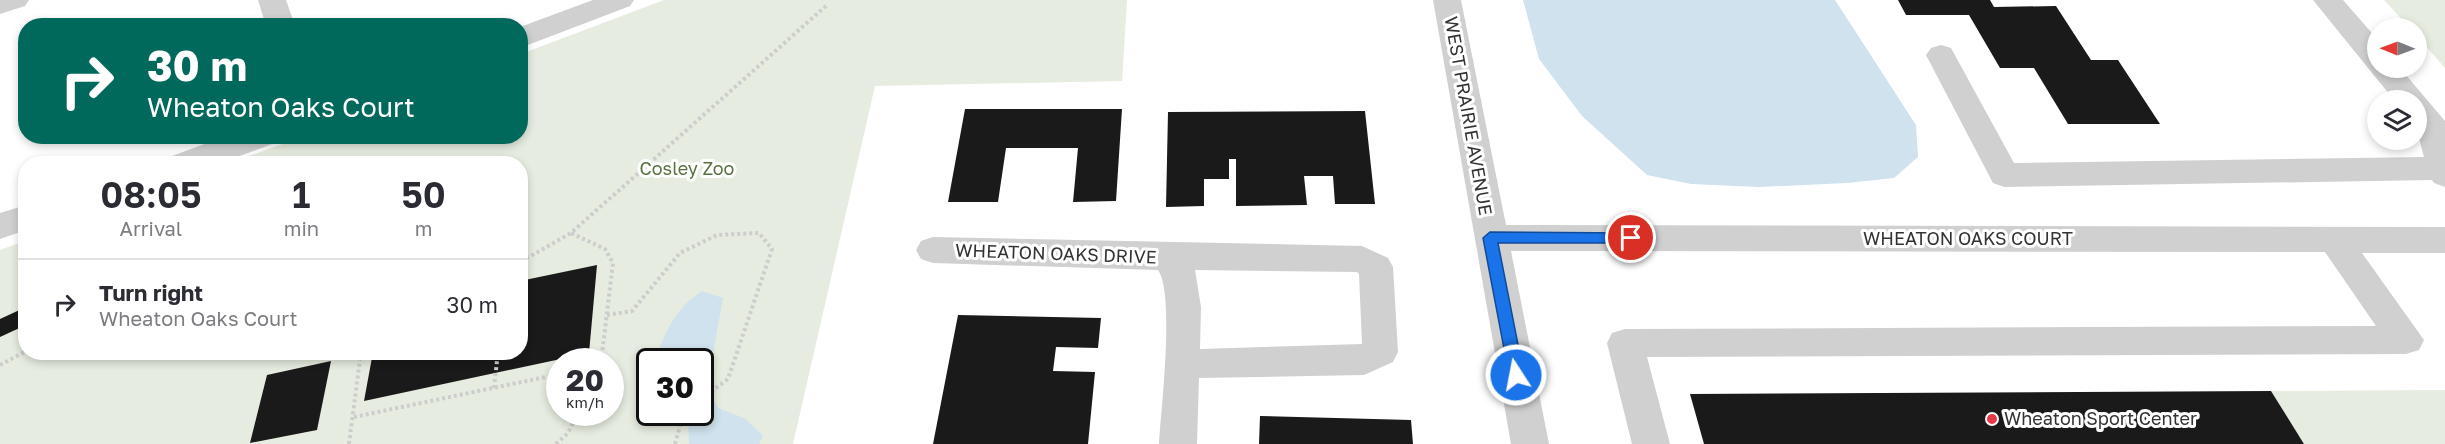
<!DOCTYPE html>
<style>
body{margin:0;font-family:"Golos Text",sans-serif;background:#f2f2f3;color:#2b2b33;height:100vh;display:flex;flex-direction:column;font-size:22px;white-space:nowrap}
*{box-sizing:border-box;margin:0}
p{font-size:20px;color:#7c7c81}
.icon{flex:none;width:33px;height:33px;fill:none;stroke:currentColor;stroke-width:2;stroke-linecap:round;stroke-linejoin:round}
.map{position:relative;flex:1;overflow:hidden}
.sheet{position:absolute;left:18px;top:156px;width:510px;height:204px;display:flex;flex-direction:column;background:#fff;border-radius:24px;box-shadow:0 3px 9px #0003}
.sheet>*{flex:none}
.guide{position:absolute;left:18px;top:18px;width:510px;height:126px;border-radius:24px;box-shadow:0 3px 9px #0003;background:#00695c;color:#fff;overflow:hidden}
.needle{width:39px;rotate:271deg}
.controls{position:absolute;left:2367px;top:18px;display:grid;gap:12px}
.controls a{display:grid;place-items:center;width:60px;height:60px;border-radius:50%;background:#fff;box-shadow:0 3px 9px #0003;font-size:30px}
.speed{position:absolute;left:546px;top:348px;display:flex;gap:12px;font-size:30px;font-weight:700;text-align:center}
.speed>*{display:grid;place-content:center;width:78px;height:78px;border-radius:50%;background:#fff;box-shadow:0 3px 9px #0003;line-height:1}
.speed small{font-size:15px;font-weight:400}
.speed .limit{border:3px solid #111;border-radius:9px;background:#fff;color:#111}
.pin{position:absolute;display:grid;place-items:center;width:51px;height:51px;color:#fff;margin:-26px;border:3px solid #fff;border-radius:50%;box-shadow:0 2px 6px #0007}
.me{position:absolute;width:66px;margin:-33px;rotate:349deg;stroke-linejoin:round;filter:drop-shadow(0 0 4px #0008)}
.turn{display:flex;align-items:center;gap:21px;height:126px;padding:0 30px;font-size:27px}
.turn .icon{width:78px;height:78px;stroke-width:2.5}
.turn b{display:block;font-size:42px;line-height:51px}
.eta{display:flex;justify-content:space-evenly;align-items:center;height:102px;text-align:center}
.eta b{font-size:36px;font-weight:600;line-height:42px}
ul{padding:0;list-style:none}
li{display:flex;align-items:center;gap:18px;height:90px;padding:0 30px;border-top:2px solid #e1e1e2}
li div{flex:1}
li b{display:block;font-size:22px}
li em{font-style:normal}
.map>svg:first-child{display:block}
.green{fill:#e6ecdf;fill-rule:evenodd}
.water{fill:#cfe2ee}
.building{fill:#1a1a1a}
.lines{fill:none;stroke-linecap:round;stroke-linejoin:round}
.path{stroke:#cdcdcd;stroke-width:4;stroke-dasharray:3 3;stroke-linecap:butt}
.minor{fill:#d0d0d0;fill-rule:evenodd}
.route{fill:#1a73e8;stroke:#114b97;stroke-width:1.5}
.poi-dot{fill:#e63946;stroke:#fff;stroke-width:2}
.labels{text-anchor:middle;stroke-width:6;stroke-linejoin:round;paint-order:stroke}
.street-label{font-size:18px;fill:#333;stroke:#fff}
.park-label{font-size:18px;fill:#56703f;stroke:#fff}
.poi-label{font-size:18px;fill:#333;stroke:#fff;text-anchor:start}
</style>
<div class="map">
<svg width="2445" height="444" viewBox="0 0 2445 444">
<rect width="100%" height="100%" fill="#fff"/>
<!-- green -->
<g class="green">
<path d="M664,0h463l-5,81 -247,5 -82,358h-793v-194l25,-9 1,111h494v-188l-290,-1 72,-26 218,-1 1,-82zM560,362h50v50h-50zM650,362h50v50h-50z"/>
<polygon points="2384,0 2445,0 2445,68 2417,36 2416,28 2410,28"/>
<polygon points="2445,390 2445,444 2304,444 2271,391"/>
</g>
<!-- water -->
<g class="water">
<polygon points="1523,0 1835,0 1916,125 1918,157 1894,178 1847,183 1759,187 1691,184 1647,175 1582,116 1539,59"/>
<path d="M702,291l21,7 -16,89 11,21 28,11 17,17 -4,8h-70l-1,-31 12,-1v-50l-39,-1 -4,-6c10,-27 20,-48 45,-64z"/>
</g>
<!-- building -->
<g class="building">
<polygon points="1898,0 1990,0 1994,7 2056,6 2091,60 2118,60 2160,124 2068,124 2034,68 2000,68 1969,15 1906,15"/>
<polygon points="965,109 1122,109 1116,201 1073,202 1078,148 1006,148 998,202 948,202"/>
<polygon points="1365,111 1375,204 1335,204 1333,176 1304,176 1307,205 1236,206 1236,159 1229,159 1229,179 1204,179 1204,206 1166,207 1168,112"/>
<polygon points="597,265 589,353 364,401 373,352 520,352 520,281"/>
<polygon points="26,307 26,325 0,337 0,319"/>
<polygon points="958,315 1101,318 1098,348 1056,347 1053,371 1095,372 1088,444 933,444"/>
<polygon points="331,361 317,430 250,443 267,375"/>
<polygon points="2271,391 2304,444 1704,444 1690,394"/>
<polygon points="1260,416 1411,420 1413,444 1259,444"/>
</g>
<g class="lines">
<!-- path -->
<g class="path">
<polyline points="520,259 529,257 571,233"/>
<polyline points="607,315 632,311 680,253 717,235 759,233 772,249 728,379 700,400"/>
<polyline points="601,362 613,263 605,249 571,233 826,6"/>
<polyline points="0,365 26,351"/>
<polyline points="494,388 498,352"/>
<polyline points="354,417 560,374"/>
<polyline points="349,444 361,352"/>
<polyline points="556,444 568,433 578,412"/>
<polyline points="675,444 684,412"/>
</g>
<!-- minor -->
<g class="minor">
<polygon points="0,0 29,0 25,6 0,14"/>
<polygon points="258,0 286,0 295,26 266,26"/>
<polygon points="593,0 634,0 630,6 520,48 520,27"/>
<polygon points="1433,0 1461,0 1506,225 2445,227 2445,253 2362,253 2424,340 2419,350 2406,354 1647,357 1670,444 1632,444 1607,343 1612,333 1625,329 2376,326 2325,252 1511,251 1549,444 1511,444"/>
<polygon points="2313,0 2343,0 2378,40 2378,68 2400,68 2445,121 2445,187 2434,183 2432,180 2004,187 1993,183 1926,55 1931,48 1941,45 1951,48 2014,163 2424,157 2416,127 2416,100 2394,100"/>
<polygon points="226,136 276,136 272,144 218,164 167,164 172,156"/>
<polygon points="26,205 26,230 0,239 0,213"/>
<path d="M933,237l429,9 26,12 5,9 5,85 -5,10 -29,13 -165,3 -2,66h-38c2,-35 16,-150 -1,-174l-225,-7 -12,-4 -5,-9 5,-9zM1195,270l162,2 2,2 3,70 -162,5 1,-42z"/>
</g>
</g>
<!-- route -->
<polygon class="route" points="1490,232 1631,233 1638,238 1631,243 1498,243 1524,375 1516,382 1509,375 1483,238"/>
<!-- markers -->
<circle class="poi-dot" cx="1992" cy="419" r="6"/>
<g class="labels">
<!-- street labels -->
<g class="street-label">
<text transform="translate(1468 116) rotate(80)" y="6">WEST PRAIRIE AVENUE</text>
<text x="1968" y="245">WHEATON OAKS COURT</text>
<text transform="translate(1056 254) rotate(2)" y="6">WHEATON OAKS DRIVE</text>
</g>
<!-- park labels -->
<g class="park-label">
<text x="687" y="175">Cosley Zoo</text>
</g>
<!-- poi labels -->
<g class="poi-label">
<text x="2004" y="425">Wheaton Sport Center</text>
</g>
</g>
</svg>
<div class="controls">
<a><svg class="needle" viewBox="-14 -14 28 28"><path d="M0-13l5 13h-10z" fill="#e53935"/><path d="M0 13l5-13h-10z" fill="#7c7c81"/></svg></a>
<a><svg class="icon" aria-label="layers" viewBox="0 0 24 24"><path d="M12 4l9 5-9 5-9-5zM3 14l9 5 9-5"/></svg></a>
</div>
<div class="speed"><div>20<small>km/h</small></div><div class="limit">30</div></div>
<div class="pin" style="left:1631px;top:238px;background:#d93025"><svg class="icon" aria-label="arrive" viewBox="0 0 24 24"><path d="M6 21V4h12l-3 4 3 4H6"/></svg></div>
<svg class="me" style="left:1516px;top:375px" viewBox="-20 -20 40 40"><circle r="17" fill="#1a73e8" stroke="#fff" stroke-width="3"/><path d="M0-11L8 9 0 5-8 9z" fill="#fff"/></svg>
<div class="guide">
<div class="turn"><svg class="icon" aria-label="right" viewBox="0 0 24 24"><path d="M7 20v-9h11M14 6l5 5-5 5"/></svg><div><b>30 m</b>Wheaton Oaks Court</div></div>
</div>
<section class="sheet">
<div class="eta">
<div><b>08:05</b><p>Arrival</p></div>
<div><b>1</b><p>min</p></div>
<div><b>50</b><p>m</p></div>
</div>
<ul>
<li><svg class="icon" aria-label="right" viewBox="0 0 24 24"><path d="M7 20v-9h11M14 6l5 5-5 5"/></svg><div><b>Turn right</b><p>Wheaton Oaks Court</p></div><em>30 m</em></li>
</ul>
</section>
</div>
